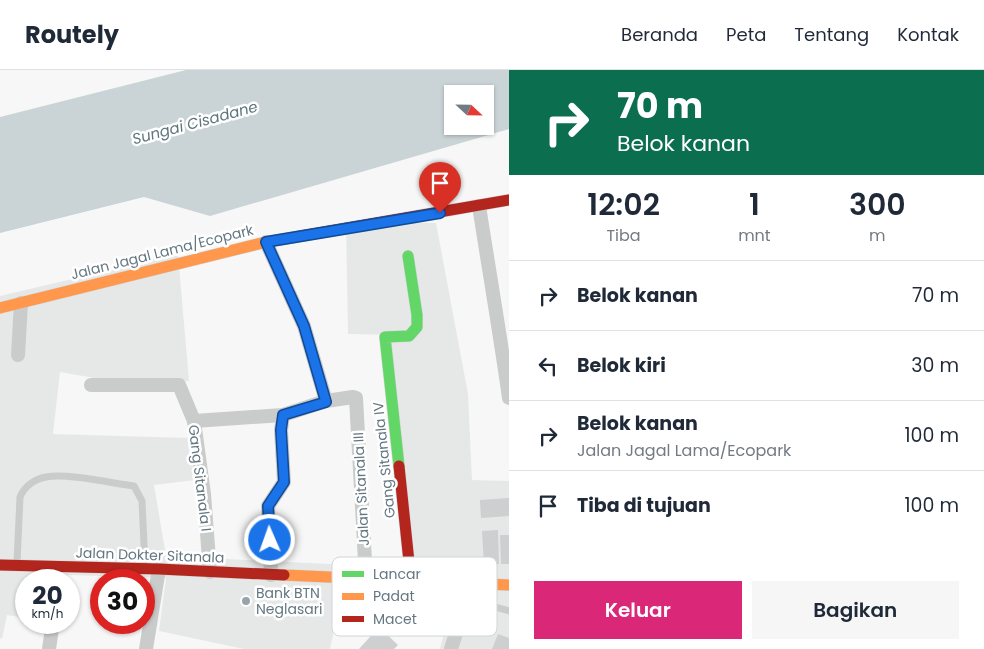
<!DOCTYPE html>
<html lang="id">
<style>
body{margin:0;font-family:Poppins,sans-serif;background:#f6f6f7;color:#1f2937;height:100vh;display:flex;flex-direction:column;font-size:19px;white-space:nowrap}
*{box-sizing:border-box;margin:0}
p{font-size:16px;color:#747a83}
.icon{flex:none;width:28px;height:28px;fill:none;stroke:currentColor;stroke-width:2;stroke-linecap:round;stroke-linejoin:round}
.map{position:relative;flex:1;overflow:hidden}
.drawer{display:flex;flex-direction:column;background:#fff;width:475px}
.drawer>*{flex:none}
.guide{background:#0b6e4f;color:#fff;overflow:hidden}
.needle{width:32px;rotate:112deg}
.fabs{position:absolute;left:444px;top:15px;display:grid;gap:10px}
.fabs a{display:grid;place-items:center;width:50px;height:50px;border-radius:0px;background:#fff;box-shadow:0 1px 4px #0004;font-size:25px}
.speed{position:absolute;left:15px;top:499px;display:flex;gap:10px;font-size:25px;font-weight:700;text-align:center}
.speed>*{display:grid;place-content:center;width:65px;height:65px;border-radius:50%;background:#fff;box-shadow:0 1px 4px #0004;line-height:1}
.speed small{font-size:12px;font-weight:400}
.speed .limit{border:8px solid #d22;background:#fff;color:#111}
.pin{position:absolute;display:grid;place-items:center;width:42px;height:42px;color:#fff;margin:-51px -21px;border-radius:50% 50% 50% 0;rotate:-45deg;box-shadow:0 0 5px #0007}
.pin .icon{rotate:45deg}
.me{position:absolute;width:55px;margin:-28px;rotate:358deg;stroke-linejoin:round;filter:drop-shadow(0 0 4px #0008)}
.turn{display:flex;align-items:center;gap:18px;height:105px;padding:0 25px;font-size:22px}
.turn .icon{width:65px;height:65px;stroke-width:2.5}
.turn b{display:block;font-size:35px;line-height:42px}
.eta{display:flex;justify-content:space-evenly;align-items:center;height:85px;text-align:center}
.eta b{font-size:30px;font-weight:600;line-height:35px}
.primary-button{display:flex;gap:10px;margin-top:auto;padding:10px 25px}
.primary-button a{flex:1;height:58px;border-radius:0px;background:#db2777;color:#fff;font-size:20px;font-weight:600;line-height:58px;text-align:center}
.primary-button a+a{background:#f6f6f7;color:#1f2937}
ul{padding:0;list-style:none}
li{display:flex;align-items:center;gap:15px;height:70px;padding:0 25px;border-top:1px solid #e0e1e3}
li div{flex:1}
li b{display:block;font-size:19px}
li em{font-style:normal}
header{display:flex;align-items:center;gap:30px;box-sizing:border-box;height:70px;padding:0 25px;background:#fff;border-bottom:1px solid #e0e1e3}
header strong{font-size:24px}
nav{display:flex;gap:28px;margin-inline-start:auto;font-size:18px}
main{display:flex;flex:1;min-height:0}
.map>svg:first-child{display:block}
.built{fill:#e6e8e7}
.water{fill:#cad4d6;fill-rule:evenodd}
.building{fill:#cdcfd0}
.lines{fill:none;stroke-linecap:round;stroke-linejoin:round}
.fast-casing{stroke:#d3d4d5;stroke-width:12}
.slow-casing{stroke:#d3d4d5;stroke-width:12}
.jam-casing{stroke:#d3d4d5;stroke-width:12}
.lane{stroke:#cacccc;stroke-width:7}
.street{stroke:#cacccc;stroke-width:14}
.fast{stroke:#63d668;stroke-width:11}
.slow{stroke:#ff974d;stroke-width:11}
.jam{stroke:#b3261e;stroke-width:11}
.route-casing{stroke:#114b97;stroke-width:12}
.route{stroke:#1a73e8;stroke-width:9}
.poi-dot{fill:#97a4aa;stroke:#fff;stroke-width:2}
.labels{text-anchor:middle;stroke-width:5;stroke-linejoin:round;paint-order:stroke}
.street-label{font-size:14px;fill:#647781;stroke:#fff}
.poi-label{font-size:14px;fill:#647781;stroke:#fff;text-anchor:start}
.water-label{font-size:15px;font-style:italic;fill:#5e767b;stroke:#fff}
.key{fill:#fff;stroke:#d0d6d9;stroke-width:1}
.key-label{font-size:14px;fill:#647781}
</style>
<header>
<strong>Routely</strong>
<nav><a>Beranda</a><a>Peta</a><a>Tentang</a><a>Kontak</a></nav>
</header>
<main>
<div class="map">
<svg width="509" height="579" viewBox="0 0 509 579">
<rect width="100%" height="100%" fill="#f7f7f7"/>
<!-- built -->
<g class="built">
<polygon points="346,153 436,153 468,324 472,410 509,411 509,579 440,579 455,519 409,512 391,265 348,264"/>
<polygon points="178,184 189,311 140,316 60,302 53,364 189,368 195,410 154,415 166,486 348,495 330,579 244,579 159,561 166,508 67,505 66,510 26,510 26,548 7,545 2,569 0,568 0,226"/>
</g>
<!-- water -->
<path class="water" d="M186,0h323v59l-299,87 -66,-19 -144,36v-116zM452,24h33v32h-33z"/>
<!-- building -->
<g class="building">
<polygon points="509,428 509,446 481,448 480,430"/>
<polygon points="498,460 499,494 484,495 482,461"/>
<polygon points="500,465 509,465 509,494 501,494"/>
<polygon points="379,557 398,575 394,579 359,579"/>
<polygon points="498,564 509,568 509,579 492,579"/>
</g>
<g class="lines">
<!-- fast casing -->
<g class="fast-casing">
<polyline id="fast" points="399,396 385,267 409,266 417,257 417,245 408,186"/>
</g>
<!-- slow casing -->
<g class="slow-casing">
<g id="slow">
<polyline points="0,238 266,172 301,166"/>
<polyline points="284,505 509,515"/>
</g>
</g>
<!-- jam casing -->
<g class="jam-casing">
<g id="jam">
<polyline points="301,166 509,130"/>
<polyline points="399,396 411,511"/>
<polyline points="0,495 159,499 284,505"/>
</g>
</g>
<!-- lane -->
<g class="lane">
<path d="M17,493l3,-66c4,-10 14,-18 26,-20 21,-4 65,6 88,9l8,15 3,65"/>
<polyline points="465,534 481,533 509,541"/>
</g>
<!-- street -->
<g class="street">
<path d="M479,136c10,64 21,128 30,192"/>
<polyline points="266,172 304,256 326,331"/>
<polyline points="18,285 21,233"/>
<polyline points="91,315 179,315 194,351 204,424 210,502"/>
<polyline points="194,351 283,345 326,331 353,327 356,328 366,509"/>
<polyline points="271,505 268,436 284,412 281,360 283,345"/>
<polyline points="49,579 53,552"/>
<polyline points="146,579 159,499"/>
<polyline points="451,579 472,512"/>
</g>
<!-- fast -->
<use href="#fast" class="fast"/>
<!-- slow -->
<use href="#slow" class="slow"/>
<!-- jam -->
<use href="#jam" class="jam"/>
</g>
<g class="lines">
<!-- route casing -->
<g class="route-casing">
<polyline id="route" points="270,470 268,436 284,412 281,360 283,345 326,332 304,256 266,172 440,143"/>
</g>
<!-- route -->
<use href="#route" class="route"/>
</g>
<!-- markers -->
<circle class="poi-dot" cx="246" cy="531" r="5"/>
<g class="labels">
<!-- street labels -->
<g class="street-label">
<text transform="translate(162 182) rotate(-14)" y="5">Jalan Jagal Lama/Ecopark</text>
<text transform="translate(384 390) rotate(-96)" y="5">Gang Sitanala IV</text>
<text transform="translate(200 408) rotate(83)" y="5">Gang Sitanala I</text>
<text transform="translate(361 419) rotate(-93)" y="5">Jalan Sitanala III</text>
<text transform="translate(150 485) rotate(2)" y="5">Jalan Dokter Sitanala</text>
</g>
<!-- poi labels -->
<g class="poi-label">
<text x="256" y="528">Bank BTN<tspan x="256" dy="16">Neglasari</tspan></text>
</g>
<!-- water labels -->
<g class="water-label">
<text transform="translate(195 53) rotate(-15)" y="5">Sungai Cisadane</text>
</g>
</g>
<!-- legend -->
<rect x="332" y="487" width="165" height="79" rx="8" class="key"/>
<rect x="342" y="501" width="22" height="6" fill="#63d668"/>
<rect x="342" y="523" width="22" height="7" fill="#ff974d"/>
<rect x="342" y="546" width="22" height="6" fill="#b3261e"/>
<g class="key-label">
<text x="373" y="509">Lancar</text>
<text x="373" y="531">Padat</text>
<text x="373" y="554">Macet</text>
</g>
</svg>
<div class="fabs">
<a><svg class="needle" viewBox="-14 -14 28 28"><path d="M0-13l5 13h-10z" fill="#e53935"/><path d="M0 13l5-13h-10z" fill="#747a83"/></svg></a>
</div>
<div class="speed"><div>20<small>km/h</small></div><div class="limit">30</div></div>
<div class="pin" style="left:440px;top:143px;background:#d93025"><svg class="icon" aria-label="arrive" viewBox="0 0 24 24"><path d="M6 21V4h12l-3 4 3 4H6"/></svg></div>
<svg class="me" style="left:270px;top:470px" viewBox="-20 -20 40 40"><circle r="17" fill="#1a73e8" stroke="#fff" stroke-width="3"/><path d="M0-11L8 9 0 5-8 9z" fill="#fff"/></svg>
</div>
<section class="drawer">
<div class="guide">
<div class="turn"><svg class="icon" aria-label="right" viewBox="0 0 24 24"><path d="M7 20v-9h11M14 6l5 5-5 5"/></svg><div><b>70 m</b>Belok kanan</div></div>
</div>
<div class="eta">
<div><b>12:02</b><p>Tiba</p></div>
<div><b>1</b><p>mnt</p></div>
<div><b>300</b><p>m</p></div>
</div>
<ul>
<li><svg class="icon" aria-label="right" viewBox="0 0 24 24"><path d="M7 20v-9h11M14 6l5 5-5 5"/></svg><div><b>Belok kanan</b></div><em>70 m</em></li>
<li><svg class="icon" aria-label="left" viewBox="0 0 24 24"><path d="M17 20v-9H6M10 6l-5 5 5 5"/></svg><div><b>Belok kiri</b></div><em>30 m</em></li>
<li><svg class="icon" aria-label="right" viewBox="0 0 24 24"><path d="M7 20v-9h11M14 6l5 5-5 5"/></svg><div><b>Belok kanan</b><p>Jalan Jagal Lama/Ecopark</p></div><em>100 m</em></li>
<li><svg class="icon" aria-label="arrive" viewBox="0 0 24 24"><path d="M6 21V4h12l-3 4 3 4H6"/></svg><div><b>Tiba di tujuan</b></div><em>100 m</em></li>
</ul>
<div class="primary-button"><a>Keluar</a><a>Bagikan</a></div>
</section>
</main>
